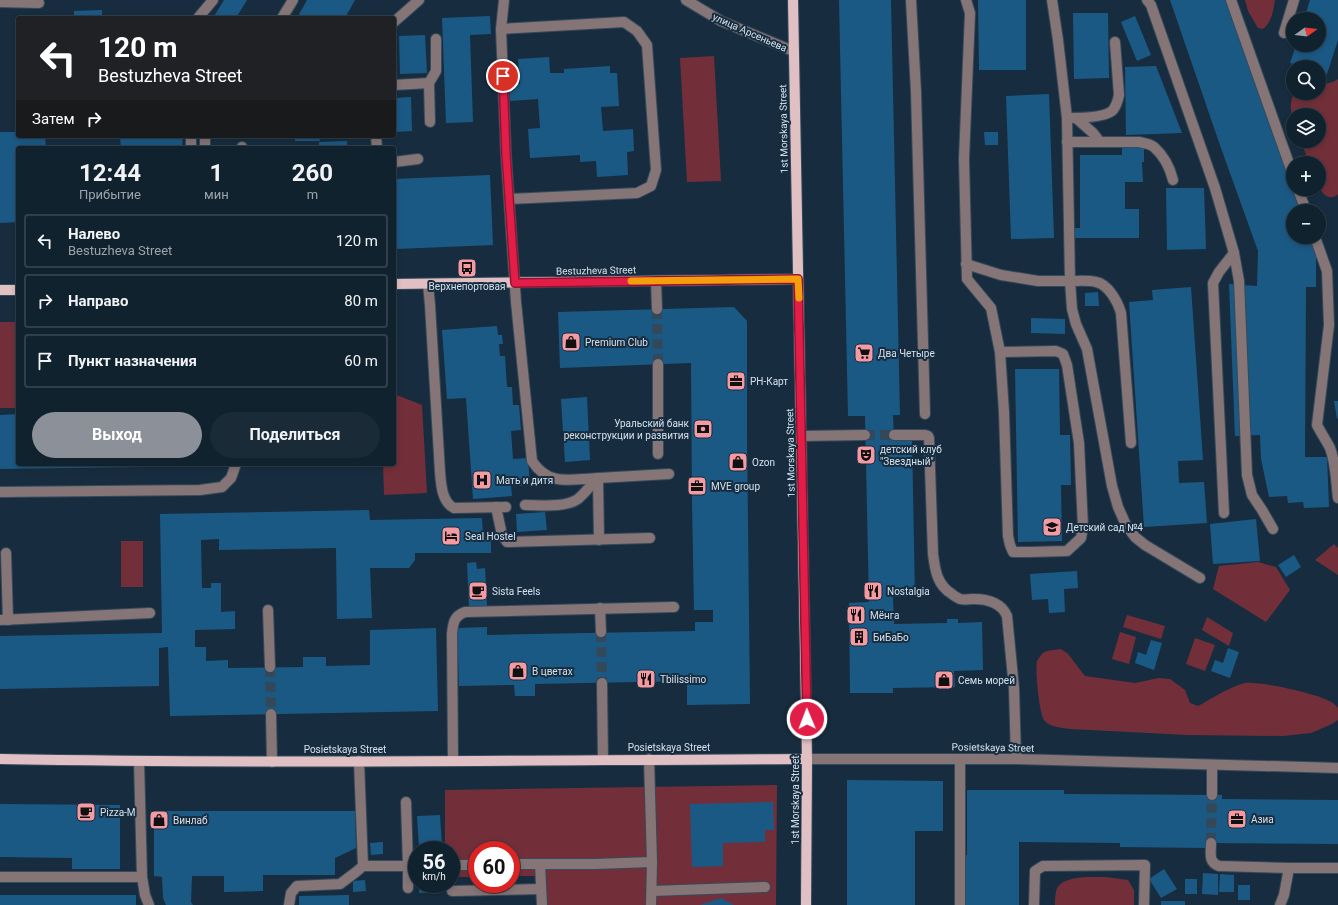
<!DOCTYPE html>
<html lang="ru">
<meta charset="utf-8">
<style>
body{margin:0;font-family:Roboto,sans-serif;background:#1a2a37;color:#f1f3f6;height:100vh;display:flex;flex-direction:column;font-size:15px;white-space:nowrap}
*{box-sizing:border-box;margin:0}
p{font-size:13px;color:#9ca4aa}
.icon{flex:none;width:22px;height:22px;fill:none;stroke:currentColor;stroke-width:2;stroke-linecap:round;stroke-linejoin:round}
.map{position:relative;flex:1;overflow:hidden}
.panel{position:absolute;left:16px;top:146px;width:380px;height:320px;display:flex;flex-direction:column;background:#11222f;border-radius:4px;box-shadow:0 2px 6px #0003,0 0 0 1px #303f4b}
.panel>*{flex:none}
.guide{position:absolute;left:16px;top:16px;width:380px;height:122px;border-radius:4px;box-shadow:0 2px 6px #0003,0 0 0 1px #303f4b;background:#202124;color:#fff;overflow:hidden}
.needle{width:26px;rotate:75deg}
.tools{position:absolute;left:1286px;top:12px;display:grid;gap:8px}
.tools a{display:grid;place-items:center;width:40px;height:40px;border-radius:50%;background:#11222f;box-shadow:0 2px 6px #0003,0 0 0 1px #303f4b;font-size:20px}
.speed{position:absolute;left:408px;top:841px;display:flex;gap:8px;font-size:20px;font-weight:700;text-align:center}
.speed>*{display:grid;place-content:center;width:52px;height:52px;border-radius:50%;background:#11222f;box-shadow:0 2px 6px #0003,0 0 0 1px #303f4b;line-height:1}
.speed small{font-size:10px;font-weight:400}
.speed .limit{border:6px solid #d22;background:#fff;color:#111}
.pin{position:absolute;display:grid;place-items:center;width:34px;height:34px;color:#fff;margin:-17px;border:2px solid #fff;border-radius:50%;box-shadow:0 1px 4px #0007}
.me{position:absolute;width:44px;margin:-22px;rotate:359deg;stroke-linejoin:round;filter:drop-shadow(0 0 3px #0008)}
.turn{display:flex;align-items:center;gap:14px;height:84px;padding:0 16px;font-size:18px}
.turn .icon{width:52px;height:52px;stroke-width:2.5}
.turn b{display:block;font-size:28px;line-height:34px}
.then{display:flex;align-items:center;height:38px;padding:0 16px;background:#0003;gap:8px;font-size:15px}
.eta{display:flex;justify-content:space-evenly;align-items:center;height:68px;text-align:center}
.eta b{font-size:24px;font-weight:700;line-height:28px}
.button{display:flex;gap:8px;margin-top:auto;padding:8px 16px}
.button a{flex:1;height:46px;border-radius:24px;background:#8c9099;color:#fff;font-size:16px;font-weight:700;line-height:46px;text-align:center}
.button a+a{background:#1a2a37;color:#f1f3f6}
ul{padding:0;list-style:none}
li{display:flex;align-items:center;gap:12px;height:54px;margin:0 8px 6px;padding:0 8px;border:2px solid #303f4b;border-radius:4px}
li div{flex:1}
li b{display:block;font-size:15px}
li em{font-style:normal}
.map>svg:first-child{display:block}
.green{fill:#722f39}
.building{fill:#1b5985}
.lines{fill:none;stroke-linecap:round;stroke-linejoin:round}
.minor-tunnel{stroke:#334859;stroke-width:10;stroke-dasharray:10 5;stroke-linecap:butt}
.minor-casing{stroke:#354a5b;stroke-width:12}
.major-casing{stroke:#354a5b;stroke-width:12}
.minor{stroke:#857576;stroke-width:10}
.major{stroke:#e0c0c2;stroke-width:10}
.route-casing{stroke:#92132f;stroke-width:10}
.route{stroke:#e11d48;stroke-width:7}
.slow{stroke:#f59e0b;stroke-width:7}
.labels{text-anchor:middle;stroke-width:4;stroke-linejoin:round;paint-order:stroke}
.street-label{font-size:10px;fill:#d3e0ec;stroke:#172d3f}
.poi-label{font-size:10px;fill:#d3e0ec;stroke:#172d3f;text-anchor:start}
</style>
<div class="map">
<svg width="1338" height="905" viewBox="0 0 1338 905">
<rect width="100%" height="100%" fill="#172d3f"/>
<!-- green -->
<g class="green">
<path d="M1245,0h30c-2,11 -3,22 -12,29l-5,-1 -10,-17z"/>
<polygon points="714,56 721,181 687,182 680,58"/>
<path d="M1338,79v115c-7,8 -17,0 -19,-8 -2,-7 0,-16 0,-23h-10l-8,-22h18v-26h-26v3c-3,-9 -3,-16 1,-25h25v-8l14,-3z"/>
<rect x="0" y="322" width="18" height="86"/>
<polygon points="394,394 422,405 427,493 384,495 383,464 394,464"/>
<rect x="121" y="541" width="22" height="46"/>
<polygon points="1334,544 1338,548 1338,575 1315,560"/>
<polygon points="1258,562 1276,567 1290,590 1266,622 1213,589 1219,566"/>
<polygon points="1127,615 1165,626 1161,639 1123,627"/>
<polygon points="1207,617 1233,633 1229,646 1202,630"/>
<polygon points="1120,632 1136,637 1129,664 1112,659"/>
<polygon points="1195,638 1215,645 1205,671 1186,664"/>
<path d="M1061,649l7,5 17,22 50,7 24,-5 11,1 15,11 5,13 8,3c15,-8 31,-19 47,-23 15,-2 73,11 86,19 3,1 5,4 7,6v12l-6,4 -21,9 -28,3 -95,-1 -118,-6c-8,-1 -21,-2 -26,-9 -5,-8 -9,-50 -7,-59 1,-2 4,-6 6,-8 4,-3 12,-3 18,-4z"/>
<polygon points="777,785 776,905 547,905 546,876 511,876 511,850 477,850 477,877 451,877 451,850 445,850 445,790"/>
<path d="M1085,877h21l22,3 6,10v15h-79c0,-4 0,-9 1,-13 2,-12 18,-14 29,-15z"/>
</g>
<!-- building -->
<g class="building">
<polygon points="224,0 247,0 236,18 213,18"/>
<polygon points="307,0 355,0 345,18 297,18"/>
<polygon points="839,0 891,0 900,415 893,415 894,441 912,440 915,596 893,597 894,624 947,623 947,619 958,619 958,623 982,622 983,670 954,671 955,687 893,688 893,693 850,693 849,603 869,602 865,416 848,416"/>
<polygon points="978,0 1026,0 1026,70 979,70"/>
<polygon points="1170,0 1226,0 1293,183 1293,189 1295,189 1303,211 1293,211 1293,237 1312,237 1316,248 1316,287 1306,287 1305,457 1327,457 1329,507 1304,508 1303,502 1288,503 1287,496 1269,497 1261,459 1260,435 1235,436 1229,284 1257,286 1258,251 1221,148"/>
<polygon points="1310,0 1338,0 1338,40 1327,74 1319,72 1319,67 1304,67 1290,63 1296,45 1319,45 1319,19 1304,19"/>
<polygon points="102,10 102,18 74,18 74,11"/>
<polygon points="1073,13 1108,13 1109,78 1074,79"/>
<polygon points="490,16 491,34 470,35 473,122 446,123 442,18"/>
<polygon points="1135,16 1151,55 1137,61 1121,22"/>
<polygon points="425,35 427,73 400,74 399,36"/>
<polygon points="549,57 550,73 564,73 564,69 610,66 610,73 617,73 619,106 601,107 603,131 633,129 634,151 627,152 628,175 597,177 596,161 580,162 580,155 530,158 528,129 540,128 538,99 510,101 509,84 520,84 518,59"/>
<polygon points="1156,66 1182,133 1126,135 1125,67"/>
<polygon points="1049,94 1054,238 1011,239 1006,96"/>
<polygon points="411,97 412,131 394,132 394,98"/>
<polygon points="0,132 18,132 18,136 45,136 46,148 18,148 18,222 0,223"/>
<polygon points="984,132 998,132 998,145 985,145"/>
<polygon points="120,136 183,136 182,148 121,148"/>
<polygon points="295,136 319,136 320,141 295,141"/>
<polygon points="347,141 347,148 319,148 319,142"/>
<polygon points="1144,147 1144,162 1142,162 1143,182 1125,182 1125,209 1139,209 1139,238 1074,238 1073,228 1080,228 1080,155 1122,155 1122,148"/>
<polygon points="490,175 493,245 396,249 394,179"/>
<polygon points="1166,188 1204,188 1206,249 1167,250"/>
<polygon points="1191,287 1203,460 1178,461 1179,483 1204,482 1207,523 1144,527 1129,302 1153,300 1152,290"/>
<polygon points="1098,292 1099,306 1085,306 1085,293"/>
<polygon points="734,307 747,321 747,436 750,704 687,705 687,681 535,684 535,696 515,696 514,685 459,686 457,628 487,627 487,635 695,631 695,622 713,622 713,610 694,610 692,502 691,363 560,368 558,312"/>
<polygon points="1031,318 1065,319 1065,334 1031,333"/>
<polygon points="497,326 498,335 502,335 503,344 499,344 500,356 505,356 507,387 512,387 513,405 519,405 521,430 511,431 513,459 528,458 530,485 511,486 512,496 473,499 466,398 447,399 442,330"/>
<polygon points="1015,369 1059,369 1060,435 1070,435 1071,485 1061,485 1062,541 1018,542"/>
<polygon points="587,397 590,460 565,462 561,399"/>
<polygon points="1334,401 1338,401 1338,418 1337,419"/>
<polygon points="18,414 18,464 222,464 222,466 0,469 0,415"/>
<polygon points="369,510 370,520 482,518 483,536 491,536 491,553 415,553 415,560 409,568 370,568 372,618 337,619 336,548 219,550 219,539 201,540 202,588 211,588 211,583 221,583 221,612 235,611 235,629 195,630 195,647 206,647 206,661 228,660 228,668 303,667 303,657 326,657 326,666 370,665 370,630 436,628 438,711 170,716 168,647 159,648 159,686 0,689 0,636 162,633 160,514"/>
<polygon points="545,512 547,530 517,532 516,514"/>
<polygon points="1256,519 1260,561 1213,564 1210,524"/>
<polygon points="1294,555 1301,567 1286,577 1278,565"/>
<polygon points="476,562 477,569 485,568 487,606 469,607 467,563"/>
<polygon points="1077,571 1078,588 1064,589 1065,612 1049,613 1048,599 1032,600 1030,574"/>
<polygon points="1151,640 1162,643 1154,670 1135,663 1138,652 1146,655"/>
<polygon points="1228,648 1239,652 1230,678 1211,671 1215,660 1223,663"/>
<polygon points="847,780 943,781 943,831 915,831 915,905 847,905"/>
<polygon points="967,790 1064,790 1064,794 1222,795 1222,799 1338,800 1338,844 1206,843 1206,848 1120,847 1120,843 1019,842 1019,905 962,905 962,855 967,855"/>
<polygon points="773,802 774,830 765,830 765,842 723,843 723,866 692,867 690,804"/>
<polygon points="0,804 120,805 120,869 72,869 72,858 0,857"/>
<polygon points="154,811 355,811 356,848 335,858 335,875 263,875 263,891 224,892 224,876 192,876 191,902 193,905 166,905 163,898 162,877 154,876"/>
<polygon points="440,815 442,846 419,847 417,816"/>
<polygon points="383,842 383,854 371,855 370,843"/>
<polygon points="1164,869 1177,889 1161,898 1149,879"/>
<polygon points="1203,873 1218,874 1218,895 1202,894"/>
<polygon points="1220,874 1234,875 1234,892 1219,892"/>
<rect x="1185" y="879" width="12" height="15"/>
<polygon points="365,880 366,891 353,892 353,881"/>
<polygon points="419,884 434,884 435,893 419,893"/>
<rect x="1238" y="885" width="12" height="15"/>
<rect x="0" y="895" width="136" height="10"/>
<polygon points="349,895 349,905 299,905 299,896"/>
<polygon points="721,898 734,905 700,905"/>
<rect x="1161" y="901" width="24" height="4"/>
</g>
<g class="lines">
<!-- minor-tunnel -->
<g class="minor-tunnel">
<polyline points="657,309 658,364"/>
<polyline points="865,435 894,435"/>
<polyline points="601,632 602,683"/>
<polyline points="270,667 271,714"/>
<polyline points="1211,843 1212,795"/>
</g>
<!-- minor casing -->
<g class="minor-casing">
<g id="minor">
<path d="M504,0l-3,29 5,126 10,147 16,159c17,26 39,18 66,17l1,62"/>
<polyline points="686,0 721,21 793,51"/>
<polyline points="911,0 916,92 925,414"/>
<polyline points="966,0 970,13 964,159 967,279 991,308 1000,352 1004,412 1008,536 1010,545 1013,552 1030,552 1067,551 1081,538 1083,527 1079,443 1067,365 1063,354 1056,351 1000,352"/>
<path d="M1052,0l6,40 9,78 3,163c8,0 18,-1 26,1 12,2 22,20 25,31l10,130"/>
<polyline points="1147,0 1151,5 1215,188 1234,253 1239,281 1247,475 1252,495 1262,510 1273,529"/>
<polyline points="1231,0 1293,175"/>
<polyline points="0,2 39,3"/>
<polyline points="198,18 213,0"/>
<polyline points="282,18 293,0"/>
<polyline points="394,22 419,0"/>
<polyline points="501,29 624,22 637,31 647,45 656,170 651,186 637,193 510,199"/>
<polyline points="1284,33 1294,0"/>
<polyline points="429,83 430,122"/>
<polyline points="394,85 429,83 436,71 436,39"/>
<path d="M1067,118c10,0 39,0 46,-8 3,-4 5,-10 6,-15l-4,-53"/>
<polyline points="1076,118 1093,133 1100,142"/>
<polyline points="376,136 377,148"/>
<path d="M1067,142h72c5,1 11,2 15,5 9,8 16,21 19,33"/>
<polyline points="191,148 191,136"/>
<polyline points="205,148 205,136"/>
<polyline points="242,148 242,147"/>
<polyline points="394,162 418,159"/>
<polyline points="1298,189 1306,211"/>
<path d="M1315,237l12,34 2,54 -12,100c4,8 9,15 13,23 6,15 6,34 8,50"/>
<polyline points="966,264 1001,275 1038,281 1070,281 1072,309 1076,324 1087,349 1112,486 1118,507 1126,525 1135,537 1145,545 1200,578"/>
<polyline points="656,281 657,309"/>
<path d="M428,284l2,21 10,167c1,13 2,30 14,36l52,-1"/>
<polyline points="658,364 658,454"/>
<path d="M894,435h31l3,1 1,2 4,116c2,16 4,31 19,40 2,2 6,4 8,5 4,1 9,0 13,0 13,0 28,3 34,17l7,72 2,71"/>
<polyline points="801,436 865,435"/>
<polyline points="0,492 200,490 222,487 231,478 236,464"/>
<path d="M525,505c15,0 40,3 53,-6 7,-6 13,-14 20,-21l71,-4"/>
<polyline points="496,507 502,535 507,542 650,538"/>
<polyline points="1224,513 1213,283 1219,272 1234,253"/>
<polyline points="6,553 8,620"/>
<polyline points="600,608 601,632"/>
<polyline points="268,610 270,667"/>
<polyline points="0,620 150,613"/>
<polyline points="602,683 603,760"/>
<polyline points="271,714 272,762"/>
<polyline points="649,759 652,862 651,905"/>
<polyline points="807,759 1016,759 1338,768"/>
<polyline points="139,761 142,877 145,895 149,905"/>
<polyline points="359,761 363,866"/>
<path d="M453,761l-1,-127c1,-11 2,-18 13,-22l209,-5"/>
<polyline points="1212,795 1212,765"/>
<path d="M1211,843c0,11 -3,19 8,23l70,2h49"/>
<polyline points="511,864 595,864 652,862"/>
<polyline points="540,864 542,905"/>
<polyline points="451,865 477,865"/>
<polyline points="0,877 142,877"/>
<polyline points="408,888 408,866 417,866"/>
<polyline points="452,891 541,889"/>
<polyline points="652,891 765,887"/>
<polyline points="289,905 291,893 297,886 340,884 356,872 363,866 408,866 406,802"/>
<polyline points="960,905 960,759"/>
<polyline points="1034,905 1035,871 1043,866 1145,865 1144,905"/>
<polyline points="1280,905 1284,895 1289,868"/>
</g>
</g>
<!-- major casing -->
<g class="major-casing">
<g id="major">
<polyline points="793,0 807,759 806,905"/>
<polyline points="394,284 798,279"/>
<polyline points="0,290 18,290"/>
<path d="M0,759c269,5 538,1 807,0"/>
</g>
</g>
<!-- minor -->
<use href="#minor" class="minor"/>
<!-- major -->
<use href="#major" class="major"/>
</g>
<g class="lines">
<!-- route casing -->
<g class="route-casing">
<polyline id="route" points="503,76 506,154 515,283 798,279 807,719"/>
</g>
<!-- route -->
<use href="#route" class="route"/>
<!-- slow -->
<polyline class="slow" points="631,281 798,279 799,298"/>
</g>
<!-- icons -->
<defs>
<g id="bus-square" transform="scale(1)"><rect x="-9" y="-9" width="18" height="18" rx="4" fill="#f49aa3" stroke="#172d3f"/><path d="M-5-6H5V4H4V6H2V4H-2V6H-4V4H-5ZM-3.5-4V0h7V-4ZM-3.5 1.2v1.5H-2V1.2ZM2 1.2v1.5H3.5V1.2Z" fill="#111"/></g>
<g id="shop-square" transform="scale(1)"><rect x="-9" y="-9" width="18" height="18" rx="4" fill="#f49aa3" stroke="#172d3f"/><path d="M-5-2.5h2.3a2.7 3.5 0 0 1 5.4 0H5L5.5 6h-11ZM-1.5-2.5h3a1.5 2.3 0 0 0-3 0Z" fill="#111"/></g>
<g id="supermarket-square" transform="scale(1)"><rect x="-9" y="-9" width="18" height="18" rx="4" fill="#f49aa3" stroke="#172d3f"/><path d="M-6-5.5h2.5l.6 2H6L4.5 2H-2.5L-4.4-4H-6ZM-1.5 3.2a1.3 1.3 0 1 0 .1 0ZM3 3.2a1.3 1.3 0 1 0 .1 0Z" fill="#111"/></g>
<g id="office-square" transform="scale(1)"><rect x="-9" y="-9" width="18" height="18" rx="4" fill="#f49aa3" stroke="#172d3f"/><path d="M-6-3h4V-5.5h4V-3h4V5H-6ZM-1-4.5V-3h2v-1.5ZM-6 0V1H6V0Z" fill="#111"/></g>
<g id="bank-square" transform="scale(1)"><rect x="-9" y="-9" width="18" height="18" rx="4" fill="#f49aa3" stroke="#172d3f"/><path d="M-6-4H6V4H-6ZM0-2.3a2.3 2.3 0 1 0 0 4.6a2.3 2.3 0 1 0 0-4.6Z" fill="#111"/></g>
<g id="theatre-square" transform="scale(1)"><rect x="-9" y="-9" width="18" height="18" rx="4" fill="#f49aa3" stroke="#172d3f"/><path d="M-5-5.5Q0-4 5-5.5V0Q5 5 0 6Q-5 5-5 0ZM-3.3-2.5H-1v1.5H-3.3ZM1-2.5H3.3v1.5H1ZM-2.8 1Q0 5.5 2.8 1Z" fill="#111"/></g>
<g id="hospital-square" transform="scale(1)"><rect x="-9" y="-9" width="18" height="18" rx="4" fill="#f49aa3" stroke="#172d3f"/><path d="M-5-5h3v3.5h4V-5h3V5h-3V1.5h-4V5h-3Z" fill="#111"/></g>
<g id="school-square" transform="scale(1)"><rect x="-9" y="-9" width="18" height="18" rx="4" fill="#f49aa3" stroke="#172d3f"/><path d="M0-5L7-2L0 1L-7-2ZM-4 1L0 2.5L4 1V4Q0 6-4 4Z" fill="#111"/></g>
<g id="hotel-square" transform="scale(1)"><rect x="-9" y="-9" width="18" height="18" rx="4" fill="#f49aa3" stroke="#172d3f"/><path d="M-6-4.5h1.5V1H6V5H4.5V3h-9V5H-6ZM-4 0a1.8 1.8 0 1 1 3.6 0ZM.5 0V-2.5h3Q6-2.5 6 0Z" fill="#111"/></g>
<g id="cafe-square" transform="scale(1)"><rect x="-9" y="-9" width="18" height="18" rx="4" fill="#f49aa3" stroke="#172d3f"/><path d="M-5.5-4.5H6V0H3Q3 3.5 0 3.5H-2.5Q-5.5 3.5-5.5 0ZM3-3.2v2h1.7v-2ZM-6 4.5H4V6H-6Z" fill="#111"/></g>
<g id="restaurant-square" transform="scale(1)"><rect x="-9" y="-9" width="18" height="18" rx="4" fill="#f49aa3" stroke="#172d3f"/><path d="M-5-6h1v4h1v-4h1v4h1v-4h1v5L-1.5 .5V6h-2V.5L-5-1ZM5-6V6H3V1.5H1.5Q1.5-4 5-6Z" fill="#111"/></g>
<g id="building-square" transform="scale(1)"><rect x="-9" y="-9" width="18" height="18" rx="4" fill="#f49aa3" stroke="#172d3f"/><path d="M-4-6H4V6H1V3H-1V6H-4ZM-2.5-4.3h1.7v1.8h-1.7ZM.8-4.3h1.7v1.8H.8ZM-2.5-1h1.7V.8h-1.7ZM.8-1h1.7V.8H.8Z" fill="#111"/></g>
</defs>
<g fill-rule="evenodd">
<use href="#bus-square" x="467" y="268"/>
<use href="#shop-square" x="571" y="342"/>
<use href="#supermarket-square" x="864" y="353"/>
<use href="#office-square" x="736" y="381"/>
<use href="#bank-square" x="703" y="429"/>
<use href="#theatre-square" x="866" y="455"/>
<use href="#shop-square" x="738" y="462"/>
<use href="#hospital-square" x="482" y="480"/>
<use href="#office-square" x="697" y="486"/>
<use href="#school-square" x="1052" y="527"/>
<use href="#hotel-square" x="451" y="536"/>
<use href="#cafe-square" x="478" y="591"/>
<use href="#restaurant-square" x="873" y="591"/>
<use href="#restaurant-square" x="856" y="615"/>
<use href="#building-square" x="859" y="637"/>
<use href="#shop-square" x="518" y="671"/>
<use href="#restaurant-square" x="646" y="679"/>
<use href="#shop-square" x="944" y="680"/>
<use href="#cafe-square" x="86" y="812"/>
<use href="#office-square" x="1237" y="819"/>
<use href="#shop-square" x="159" y="820"/>
</g>
<g class="labels">
<!-- street labels -->
<g class="street-label">
<text transform="translate(750 32) rotate(24)" y="4">улица Арсеньева</text>
<text transform="translate(783 129) rotate(-91)" y="4">1st Morskaya Street</text>
<text transform="translate(596 270) rotate(-1)" y="4">Bestuzheva Street</text>
<text transform="translate(790 453) rotate(-91)" y="4">1st Morskaya Street</text>
<text x="669" y="751">Posietskaya Street</text>
<text transform="translate(993 747) rotate(1)" y="4">Posietskaya Street</text>
<text x="345" y="753">Posietskaya Street</text>
<text transform="translate(795 800) rotate(-90)" y="4">1st Morskaya Street</text>
</g>
<!-- poi labels -->
<g class="poi-label">
<text x="467" y="290" text-anchor="middle">Верхнепортовая</text>
<text x="585" y="346">Premium Club</text>
<text x="878" y="357">Два Четыре</text>
<text x="750" y="385">РН-Карт</text>
<text x="689" y="427" text-anchor="end">Уральский банк<tspan x="689" dy="12">реконструкции и развития</tspan></text>
<text x="880" y="453">детский клуб<tspan x="880" dy="12">"Звездный"</tspan></text>
<text x="752" y="466">Ozon</text>
<text x="496" y="484">Мать и дитя</text>
<text x="711" y="490">MVE group</text>
<text x="1066" y="531">Детский сад №4</text>
<text x="465" y="540">Seal Hostel</text>
<text x="492" y="595">Sista Feels</text>
<text x="887" y="595">Nostalgia</text>
<text x="870" y="619">Мёнга</text>
<text x="873" y="641">БиБаБо</text>
<text x="532" y="675">В цветах</text>
<text x="660" y="683">Tbilissimo</text>
<text x="958" y="684">Семь морей</text>
<text x="100" y="816">Pizza-M</text>
<text x="1251" y="823">Азиа</text>
<text x="173" y="824">Винлаб</text>
</g>
</g>
</svg>
<div class="tools">
<a><svg class="needle" viewBox="-14 -14 28 28"><path d="M0-13l5 13h-10z" fill="#e53935"/><path d="M0 13l5-13h-10z" fill="#9ca4aa"/></svg></a>
<a><svg class="icon" aria-label="search" viewBox="0 0 24 24"><circle cx="10" cy="10" r="6"/><path d="M15 15l6 6"/></svg></a>
<a><svg class="icon" aria-label="layers" viewBox="0 0 24 24"><path d="M12 4l9 5-9 5-9-5zM3 14l9 5 9-5"/></svg></a>
<a>+</a>
<a>−</a>
</div>
<div class="speed"><div>56<small>km/h</small></div><div class="limit">60</div></div>
<div class="pin" style="left:503px;top:76px;background:#d93025"><svg class="icon" aria-label="arrive" viewBox="0 0 24 24"><path d="M6 21V4h12l-3 4 3 4H6"/></svg></div>
<svg class="me" style="left:807px;top:719px" viewBox="-20 -20 40 40"><circle r="17" fill="#e11d48" stroke="#fff" stroke-width="3"/><path d="M0-11L8 9 0 5-8 9z" fill="#fff"/></svg>
<div class="guide">
<div class="turn"><svg class="icon" aria-label="left" viewBox="0 0 24 24"><path d="M17 20v-9H6M10 6l-5 5 5 5"/></svg><div><b>120 m</b>Bestuzheva Street</div></div>
<div class="then">Затем<svg class="icon" aria-label="right" viewBox="0 0 24 24"><path d="M7 20v-9h11M14 6l5 5-5 5"/></svg></div>
</div>
<section class="panel">
<div class="eta">
<div><b>12:44</b><p>Прибытие</p></div>
<div><b>1</b><p>мин</p></div>
<div><b>260</b><p>m</p></div>
</div>
<ul>
<li><svg class="icon" aria-label="left" viewBox="0 0 24 24"><path d="M17 20v-9H6M10 6l-5 5 5 5"/></svg><div><b>Налево</b><p>Bestuzheva Street</p></div><em>120 m</em></li>
<li><svg class="icon" aria-label="right" viewBox="0 0 24 24"><path d="M7 20v-9h11M14 6l5 5-5 5"/></svg><div><b>Направо</b></div><em>80 m</em></li>
<li><svg class="icon" aria-label="arrive" viewBox="0 0 24 24"><path d="M6 21V4h12l-3 4 3 4H6"/></svg><div><b>Пункт назначения</b></div><em>60 m</em></li>
</ul>
<div class="button"><a>Выход</a><a>Поделиться</a></div>
</section>
</div>
